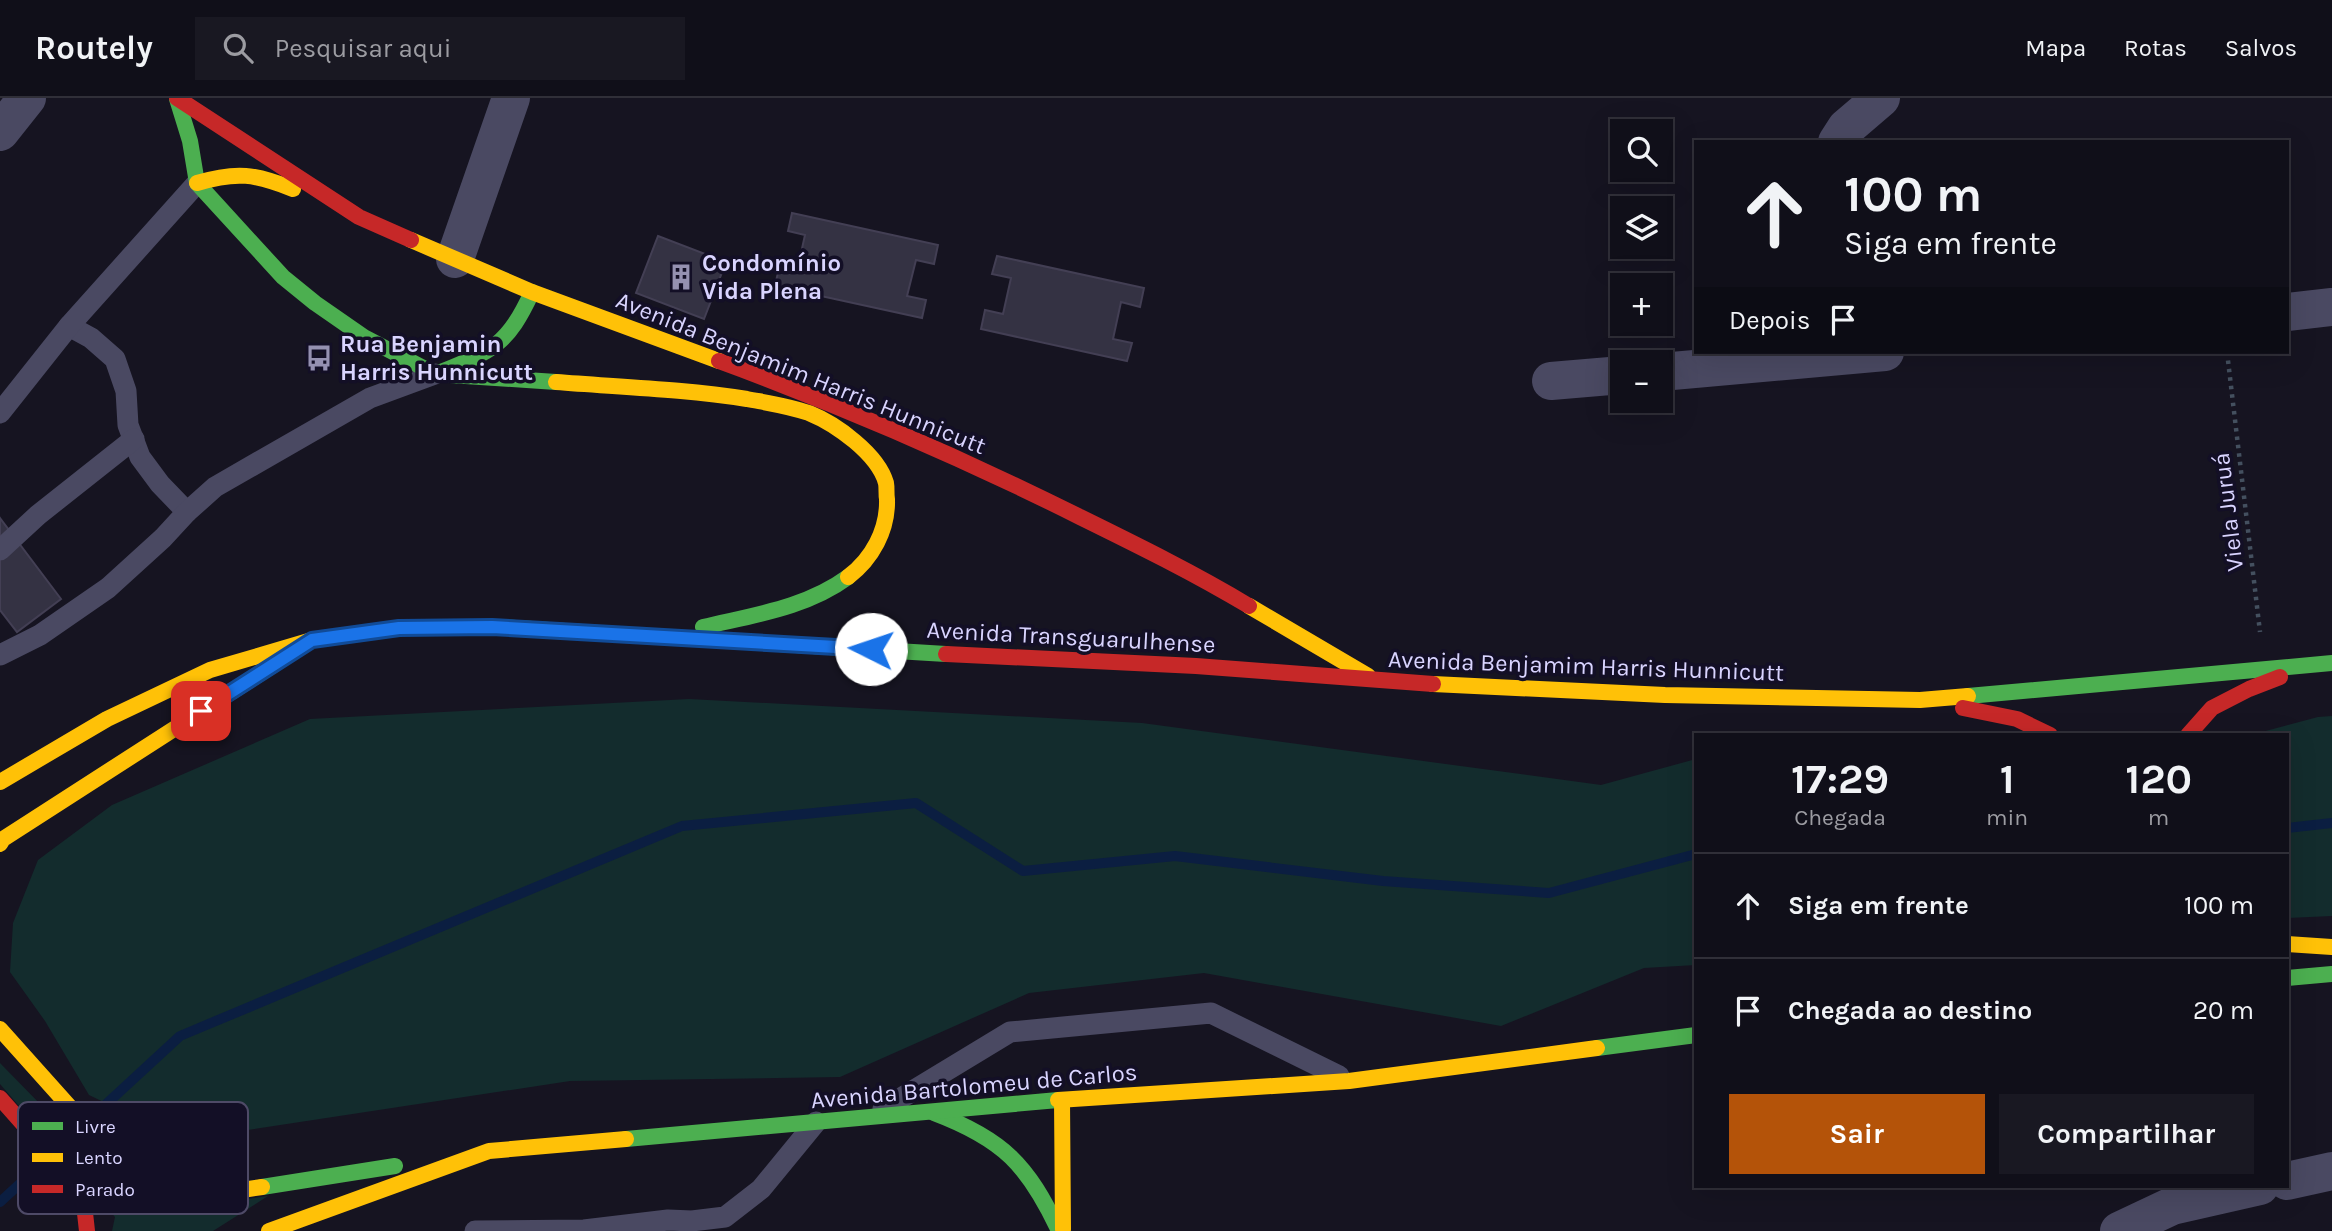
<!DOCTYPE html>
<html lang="pt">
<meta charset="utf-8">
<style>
body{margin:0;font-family:Karla,sans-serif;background:#191822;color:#f1f3f6;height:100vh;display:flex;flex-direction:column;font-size:26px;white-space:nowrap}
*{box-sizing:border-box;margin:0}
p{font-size:23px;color:#9c9ca2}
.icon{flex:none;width:38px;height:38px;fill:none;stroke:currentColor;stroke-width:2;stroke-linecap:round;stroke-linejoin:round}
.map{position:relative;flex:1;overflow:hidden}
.panel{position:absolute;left:1694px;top:635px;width:595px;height:455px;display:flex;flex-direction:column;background:#100f19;border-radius:0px;box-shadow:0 7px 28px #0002,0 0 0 2px #302f38}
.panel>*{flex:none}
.banner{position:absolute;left:1694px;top:42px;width:595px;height:214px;border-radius:0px;box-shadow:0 7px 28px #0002,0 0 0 2px #302f38;background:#100f19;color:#f1f3f6;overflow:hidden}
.controls{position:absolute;left:1610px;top:21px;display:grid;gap:14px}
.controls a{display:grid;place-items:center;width:63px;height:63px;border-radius:0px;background:#100f19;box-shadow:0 7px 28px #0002,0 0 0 2px #302f38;font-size:35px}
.pin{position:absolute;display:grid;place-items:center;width:60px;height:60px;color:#fff;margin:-30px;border-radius:14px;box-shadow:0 4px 10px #0006}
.me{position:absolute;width:77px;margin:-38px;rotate:274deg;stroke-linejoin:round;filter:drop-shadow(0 0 5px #0008)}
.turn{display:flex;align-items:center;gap:24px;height:147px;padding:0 35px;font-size:32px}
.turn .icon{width:91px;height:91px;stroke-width:2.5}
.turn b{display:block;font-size:49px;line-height:60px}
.then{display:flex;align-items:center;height:66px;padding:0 35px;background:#0003;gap:14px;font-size:26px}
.eta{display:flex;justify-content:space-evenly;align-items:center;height:119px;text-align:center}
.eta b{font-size:42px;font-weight:700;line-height:49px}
.primary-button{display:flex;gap:14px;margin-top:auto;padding:14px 35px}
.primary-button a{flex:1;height:80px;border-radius:0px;background:#b45309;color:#fff;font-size:28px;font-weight:700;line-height:80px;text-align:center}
.primary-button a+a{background:#191822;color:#f1f3f6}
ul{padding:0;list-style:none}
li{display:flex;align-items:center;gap:21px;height:105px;padding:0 35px;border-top:2px solid #302f38}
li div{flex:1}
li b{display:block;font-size:26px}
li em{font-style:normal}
header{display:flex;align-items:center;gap:42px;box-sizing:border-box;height:98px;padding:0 35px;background:#100f19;border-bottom:2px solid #302f38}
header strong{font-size:33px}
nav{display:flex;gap:38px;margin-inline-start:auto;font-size:24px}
.search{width:490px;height:63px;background:#191822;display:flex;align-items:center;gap:18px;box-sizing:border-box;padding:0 24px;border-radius:0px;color:#9c9ca2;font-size:26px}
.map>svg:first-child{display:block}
.green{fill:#132c2d}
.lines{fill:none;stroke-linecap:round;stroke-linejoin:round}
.stream{stroke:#0b1e41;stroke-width:10}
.building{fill:#343243;stroke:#433f54;stroke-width:2}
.path{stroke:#44505f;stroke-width:4.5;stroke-dasharray:3.5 5;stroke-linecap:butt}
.lane{stroke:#4a4962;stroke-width:21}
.street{stroke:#4a4962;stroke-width:38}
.fast{stroke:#4caf50;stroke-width:16}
.slow{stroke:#ffc107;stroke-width:16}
.jam{stroke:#c62828;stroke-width:16}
.route-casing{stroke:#114b97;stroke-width:18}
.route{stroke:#1a73e8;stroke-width:12}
.labels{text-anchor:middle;stroke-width:7;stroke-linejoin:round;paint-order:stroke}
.poi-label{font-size:24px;font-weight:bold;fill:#d9d4ff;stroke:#130f26;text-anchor:start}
.street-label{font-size:24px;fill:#d9d4ff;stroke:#130f26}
.key{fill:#130f26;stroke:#4e4a67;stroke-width:2}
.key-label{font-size:19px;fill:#d9d4ff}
</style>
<header>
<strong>Routely</strong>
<div class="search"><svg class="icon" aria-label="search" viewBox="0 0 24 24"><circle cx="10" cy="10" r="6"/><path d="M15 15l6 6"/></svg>Pesquisar aqui</div>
<nav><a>Mapa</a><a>Rotas</a><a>Salvos</a></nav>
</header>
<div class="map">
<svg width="2332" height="1133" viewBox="0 0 2332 1133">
<rect width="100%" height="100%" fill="#161421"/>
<!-- green -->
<g class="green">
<polygon points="689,601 1142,625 1601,687 1696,661 1696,867 1644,870 1501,928 1204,875 1029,895 840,979 570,983 182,1042 89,997 45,923 10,874 13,825 38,762 112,707 310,621"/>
<polygon points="2332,618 2332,818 2287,820 2287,637 2251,637 2318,619"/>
<polygon points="0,965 131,1099 191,1109 268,1098 213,1133 112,1133 115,1119 0,986"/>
</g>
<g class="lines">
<!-- stream -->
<g class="stream">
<polyline points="2287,730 2332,725"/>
<polyline points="0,1104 180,938 682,728 916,705 1023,773 1175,758 1383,783 1549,795 1696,756"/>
</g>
</g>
<!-- building -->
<g class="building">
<polygon points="792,115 938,147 934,166 916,162 907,198 926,202 922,220 775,188 779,170 797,173 805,137 788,133"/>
<polygon points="658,138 726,164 704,221 636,195"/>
<polygon points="997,158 1144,190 1140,209 1121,204 1113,241 1132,245 1127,263 981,231 985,212 1003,216 1011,180 992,176"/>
<polygon points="0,420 61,501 17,534 0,512"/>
</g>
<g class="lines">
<!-- path -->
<polyline class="path" points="2227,254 2260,534"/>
<!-- lane -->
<g class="lane">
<polyline points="69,228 91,240 115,261 126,293 128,327 140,359 160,386 187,414"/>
<polyline points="0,315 69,228 197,85"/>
<polyline points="0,452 38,417 134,341"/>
<polyline points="0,557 40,537 108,490 163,440 187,414 215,389 370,300 435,276"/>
<polyline points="883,1011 1010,934 1211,915 1339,978"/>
<polyline points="475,1133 584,1132 668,1122 692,1123 725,1119 761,1091 816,1024"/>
</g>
<!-- street -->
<g class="street">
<polyline points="0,34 27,0"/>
<polyline points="1837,44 1846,30 1881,0"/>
<polyline points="455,161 511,0"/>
<polyline points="2287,214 2332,209"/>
<polyline points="1661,274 1885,254"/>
<polyline points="1551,283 1622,277"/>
<polyline points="2287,1083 2332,1073"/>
<polyline points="2119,1133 2172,1108 2260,1088"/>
</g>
<!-- fast -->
<g class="fast">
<polyline points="177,1 190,43 197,85 283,179 315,205 364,239 435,276 556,284"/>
<path d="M441,274c52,-21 67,-28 91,-80"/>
<polyline points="499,529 946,556"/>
<path d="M703,529c50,-12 103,-19 145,-50"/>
<polyline points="1968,598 2332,565"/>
<polyline points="2287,880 2332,876"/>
<polyline points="1597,950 1696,937"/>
<path d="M934,1015c69,26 94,52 125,118"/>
<polyline points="626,1041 1058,1002"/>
<polyline points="262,1089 395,1068"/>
</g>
<!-- slow -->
<g class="slow">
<path d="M197,85c40,-12 58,-9 96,6"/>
<polyline points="411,142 532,194 719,263"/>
<path d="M556,284c63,5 128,7 191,17 21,4 42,7 62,14 27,11 69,41 77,70 1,5 0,11 1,16 1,31 -15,60 -39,78"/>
<polyline points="1249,508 1368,578"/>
<polyline points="1433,586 1665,597 1920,602 1968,598"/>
<polyline points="0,684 107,621 210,572 312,542 399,530 499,529"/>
<polyline points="0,746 3,741 275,566"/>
<polyline points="2287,846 2332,849"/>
<polyline points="0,931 102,1045 148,1078 191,1090 242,1092 262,1089"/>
<polyline points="1058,1002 1349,983 1597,950"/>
<polyline points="1062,1002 1063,1131"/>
<polyline points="269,1133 489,1053 626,1041"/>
</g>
<!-- jam -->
<g class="jam">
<polyline points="177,0 359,119 411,142"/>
<path d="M719,263c123,45 243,97 361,156 57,28 114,56 169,89"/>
<polyline points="946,556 1196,568 1433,586"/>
<polyline points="1963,610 2017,621 2050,637"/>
<polyline points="2188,637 2212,610 2249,591 2280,579"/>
<polyline points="0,1000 46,1052 84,1106 87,1133"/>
</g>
</g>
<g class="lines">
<!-- route casing -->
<g class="route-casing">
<polyline id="route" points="201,613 312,542 399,530 492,529 871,551"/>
</g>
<!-- route -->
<use href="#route" class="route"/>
</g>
<!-- icons -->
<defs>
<g id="building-bare" transform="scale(2.1)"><path d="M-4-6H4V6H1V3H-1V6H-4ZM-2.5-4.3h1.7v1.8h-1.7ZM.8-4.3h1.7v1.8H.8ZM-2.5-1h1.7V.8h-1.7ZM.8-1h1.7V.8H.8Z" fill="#9591b1" stroke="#130f26" stroke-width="2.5" paint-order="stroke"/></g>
<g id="bus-bare" transform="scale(2.1)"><path d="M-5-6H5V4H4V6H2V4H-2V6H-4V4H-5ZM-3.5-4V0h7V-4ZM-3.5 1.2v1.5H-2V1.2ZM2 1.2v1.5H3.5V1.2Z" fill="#9591b1" stroke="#130f26" stroke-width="2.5" paint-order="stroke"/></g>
</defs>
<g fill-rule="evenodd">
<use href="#building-bare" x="681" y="179"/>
<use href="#bus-bare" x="319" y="260"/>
</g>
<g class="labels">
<!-- poi labels -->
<g class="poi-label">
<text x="702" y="173">Condomínio<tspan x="702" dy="28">Vida Plena</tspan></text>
<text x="340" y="254">Rua Benjamin<tspan x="340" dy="28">Harris Hunnicutt</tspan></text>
</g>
<!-- street labels -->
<g class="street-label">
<text transform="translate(801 275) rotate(22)" y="8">Avenida Benjamim Harris Hunnicutt</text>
<text transform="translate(2228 414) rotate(-97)" y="8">Viela Juruá</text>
<text transform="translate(1071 539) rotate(3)" y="8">Avenida Transguarulhense</text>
<text transform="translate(1586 568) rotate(2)" y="8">Avenida Benjamim Harris Hunnicutt</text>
<text transform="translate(974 988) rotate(-5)" y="8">Avenida Bartolomeu de Carlos</text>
</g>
</g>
<!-- legend -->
<rect x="18" y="1004" width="230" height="112" rx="10" class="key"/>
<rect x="32" y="1024" width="31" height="8" fill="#4caf50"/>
<rect x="32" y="1055" width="31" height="9" fill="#ffc107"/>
<rect x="32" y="1087" width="31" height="8" fill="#c62828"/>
<g class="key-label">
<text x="75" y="1035">Livre</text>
<text x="75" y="1066">Lento</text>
<text x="75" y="1098">Parado</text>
</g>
</svg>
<div class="controls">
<a><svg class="icon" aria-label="search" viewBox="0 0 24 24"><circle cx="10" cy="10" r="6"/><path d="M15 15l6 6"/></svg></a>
<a><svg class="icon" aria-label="layers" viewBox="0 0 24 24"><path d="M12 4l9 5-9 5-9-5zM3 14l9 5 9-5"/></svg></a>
<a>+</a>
<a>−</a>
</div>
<div class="pin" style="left:201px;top:613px;background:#d93025"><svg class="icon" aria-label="arrive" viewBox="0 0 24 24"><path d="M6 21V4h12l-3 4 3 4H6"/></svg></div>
<svg class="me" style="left:871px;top:551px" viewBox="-20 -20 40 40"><circle r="19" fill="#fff"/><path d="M0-13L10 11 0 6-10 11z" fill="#1a73e8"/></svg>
<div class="banner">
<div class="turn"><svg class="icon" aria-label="ahead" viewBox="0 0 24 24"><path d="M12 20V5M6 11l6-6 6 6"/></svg><div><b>100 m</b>Siga em frente</div></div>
<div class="then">Depois<svg class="icon" aria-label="arrive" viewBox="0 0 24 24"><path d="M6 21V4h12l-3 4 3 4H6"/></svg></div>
</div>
<section class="panel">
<div class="eta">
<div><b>17:29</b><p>Chegada</p></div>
<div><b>1</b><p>min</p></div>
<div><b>120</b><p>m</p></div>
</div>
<ul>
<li><svg class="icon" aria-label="ahead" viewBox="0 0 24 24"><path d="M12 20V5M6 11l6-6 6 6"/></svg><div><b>Siga em frente</b></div><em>100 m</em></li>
<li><svg class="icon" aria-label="arrive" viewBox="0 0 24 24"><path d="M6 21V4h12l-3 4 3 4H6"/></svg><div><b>Chegada ao destino</b></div><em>20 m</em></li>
</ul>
<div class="primary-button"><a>Sair</a><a>Compartilhar</a></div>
</section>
</div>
